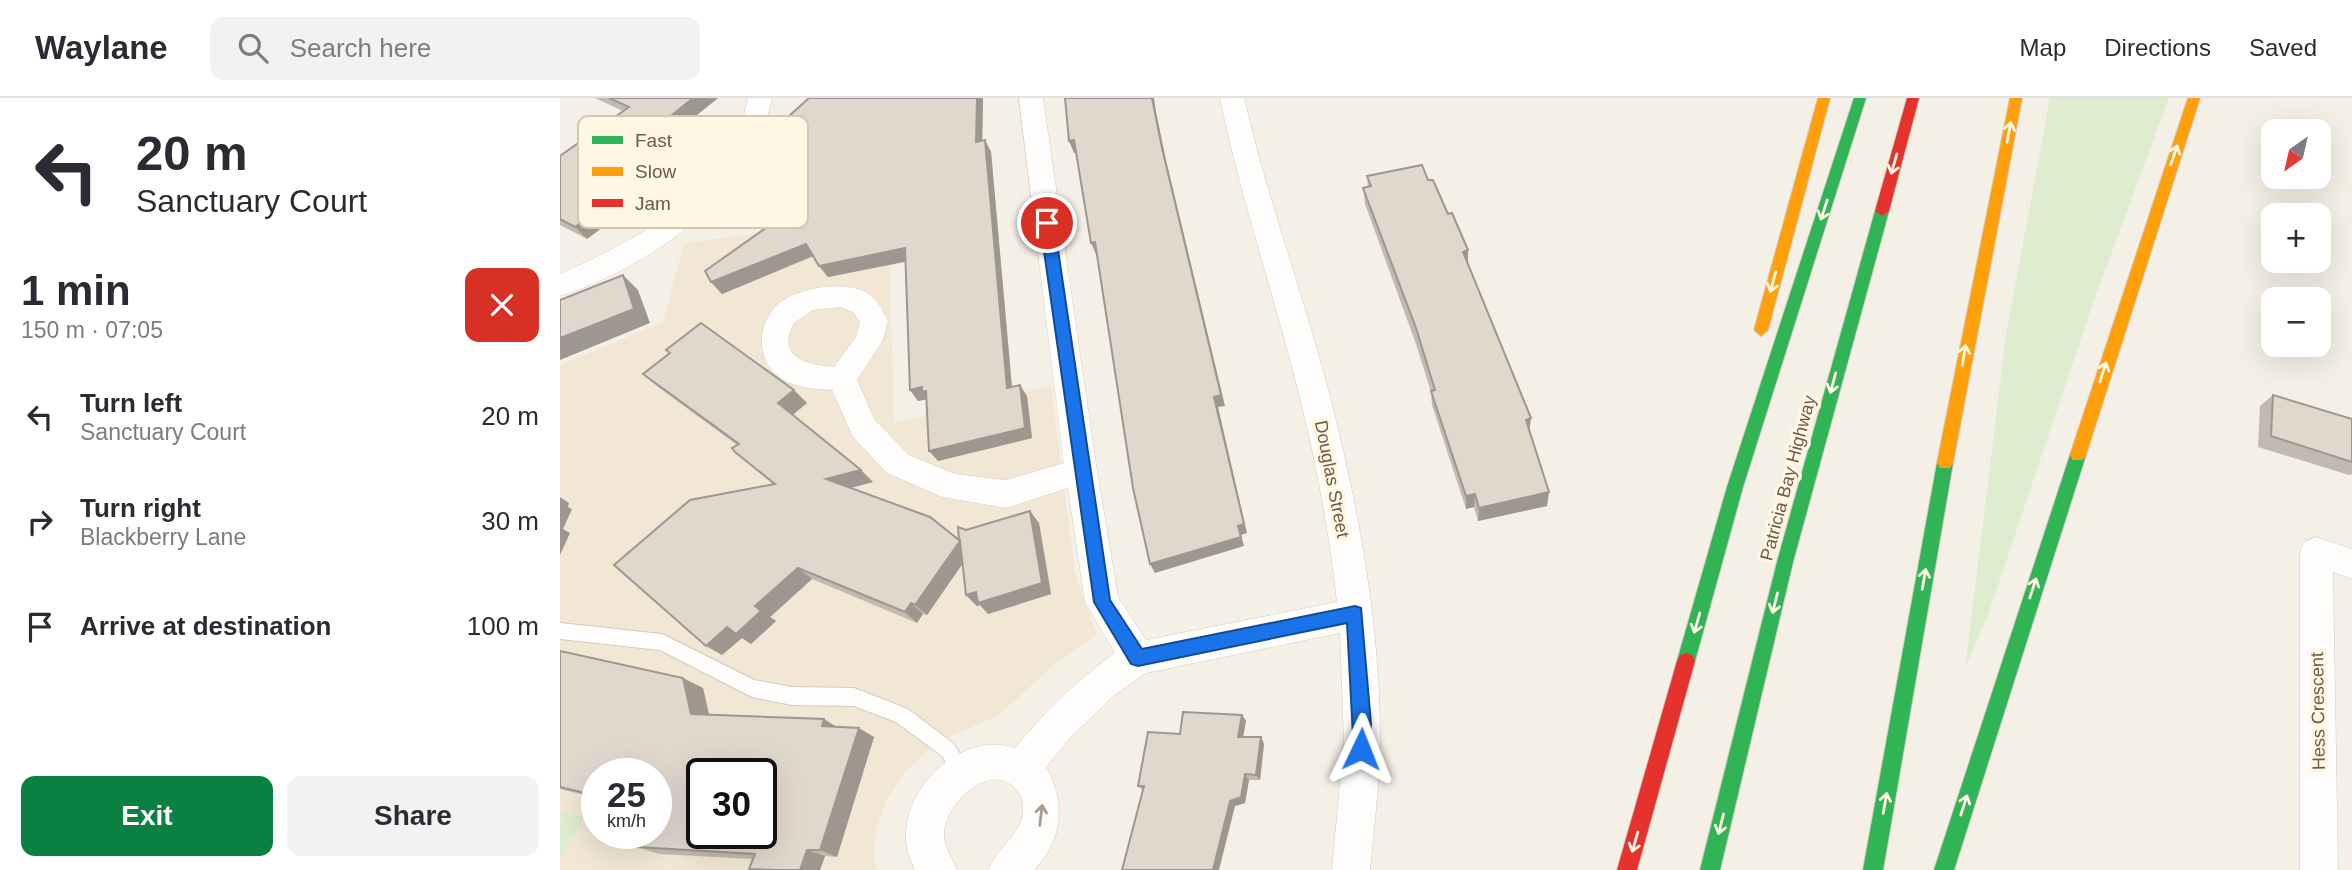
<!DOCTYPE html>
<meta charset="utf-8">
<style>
body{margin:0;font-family:Arial,sans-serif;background:#f2f2f3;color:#2b2b33;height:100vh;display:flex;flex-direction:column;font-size:26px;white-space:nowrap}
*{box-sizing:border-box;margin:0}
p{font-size:23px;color:#7c7c81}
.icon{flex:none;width:38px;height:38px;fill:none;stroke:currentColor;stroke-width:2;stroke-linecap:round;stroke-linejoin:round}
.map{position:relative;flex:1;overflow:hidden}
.details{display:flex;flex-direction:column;background:#fff;width:560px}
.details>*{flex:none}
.hud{background:#fff;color:#2b2b33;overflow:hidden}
.needle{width:46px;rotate:214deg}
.fabs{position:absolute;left:1701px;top:21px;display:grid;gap:14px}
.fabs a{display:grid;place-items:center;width:70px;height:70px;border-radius:14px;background:#fff;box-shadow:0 7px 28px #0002;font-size:35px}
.speed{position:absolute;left:21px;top:660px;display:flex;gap:14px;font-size:35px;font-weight:700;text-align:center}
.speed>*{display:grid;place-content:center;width:91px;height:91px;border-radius:50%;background:#fff;box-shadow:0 7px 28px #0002;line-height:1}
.speed small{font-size:18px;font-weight:400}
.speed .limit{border:4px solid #111;border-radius:10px;background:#fff;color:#111}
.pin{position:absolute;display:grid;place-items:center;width:60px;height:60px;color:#fff;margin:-30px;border:4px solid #fff;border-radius:50%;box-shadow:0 2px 7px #0007}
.me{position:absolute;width:77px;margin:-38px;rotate:2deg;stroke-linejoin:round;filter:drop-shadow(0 0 5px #0008)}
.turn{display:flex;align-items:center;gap:24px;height:147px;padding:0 21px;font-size:32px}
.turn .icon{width:91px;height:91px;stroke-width:2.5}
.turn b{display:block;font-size:49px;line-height:60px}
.round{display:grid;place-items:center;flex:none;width:74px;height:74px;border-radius:14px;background:#f2f2f3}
.summary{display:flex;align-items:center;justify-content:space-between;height:119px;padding:0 21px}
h1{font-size:42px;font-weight:700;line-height:52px}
.button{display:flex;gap:14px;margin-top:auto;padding:14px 21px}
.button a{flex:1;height:80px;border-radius:14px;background:#0b8043;color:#fff;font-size:28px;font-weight:700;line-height:80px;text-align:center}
.button a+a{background:#f2f2f3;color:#2b2b33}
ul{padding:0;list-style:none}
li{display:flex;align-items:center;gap:21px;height:105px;padding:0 21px}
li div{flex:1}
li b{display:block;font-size:26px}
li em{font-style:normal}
header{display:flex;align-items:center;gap:42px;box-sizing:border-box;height:98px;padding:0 35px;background:#fff;border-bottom:2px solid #e1e1e2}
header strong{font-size:33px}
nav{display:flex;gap:38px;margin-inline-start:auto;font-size:24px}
.search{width:490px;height:63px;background:#f2f2f3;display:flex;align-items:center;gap:18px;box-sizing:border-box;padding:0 24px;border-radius:14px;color:#7c7c81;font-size:26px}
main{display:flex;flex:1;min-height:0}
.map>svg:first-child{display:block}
.residential{fill:#f1e7d4;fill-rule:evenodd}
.green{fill:#deeccf}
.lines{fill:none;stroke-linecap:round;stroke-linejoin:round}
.lane-casing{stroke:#d4cbc0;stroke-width:2}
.street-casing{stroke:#d4cbc0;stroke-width:1}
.fast-casing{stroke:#d4cbc3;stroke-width:2}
.slow-casing{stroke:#d4cbc3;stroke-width:2}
.jam-casing{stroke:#d4cbc3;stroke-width:2}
.lane{fill:#fefdfb;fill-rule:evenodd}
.street{fill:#fefdfb;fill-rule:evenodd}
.fast{fill:#30b455;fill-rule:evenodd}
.slow{fill:#ff9f0a;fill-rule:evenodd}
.jam{fill:#e5322d;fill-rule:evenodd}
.wall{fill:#c2bab0}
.shaded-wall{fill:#9e9790}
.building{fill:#e1d8cd;stroke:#9e9790;stroke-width:2;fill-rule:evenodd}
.oneway{stroke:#fff6e4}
.oneway2{stroke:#aa9b8e}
.route{fill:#1a73e8;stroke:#114b97;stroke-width:2}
.labels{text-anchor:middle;stroke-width:7;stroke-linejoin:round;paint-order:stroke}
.street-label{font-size:18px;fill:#725946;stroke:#fff6e4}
.key{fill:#fff6e4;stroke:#d5c7b5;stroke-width:2}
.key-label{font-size:19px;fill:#725946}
</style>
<header>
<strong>Waylane</strong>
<div class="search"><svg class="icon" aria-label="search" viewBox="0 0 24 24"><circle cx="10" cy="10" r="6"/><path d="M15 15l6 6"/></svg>Search here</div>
<nav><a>Map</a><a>Directions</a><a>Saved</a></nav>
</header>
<main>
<section class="details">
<div class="hud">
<div class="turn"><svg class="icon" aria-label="left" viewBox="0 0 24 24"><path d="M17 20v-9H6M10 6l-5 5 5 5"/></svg><div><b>20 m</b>Sanctuary Court</div></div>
</div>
<div class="summary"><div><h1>1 min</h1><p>150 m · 07:05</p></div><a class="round" style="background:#d93025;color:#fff"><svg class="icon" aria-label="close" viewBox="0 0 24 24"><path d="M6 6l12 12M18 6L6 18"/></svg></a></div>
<ul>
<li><svg class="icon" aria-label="left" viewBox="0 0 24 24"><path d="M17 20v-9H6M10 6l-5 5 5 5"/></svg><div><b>Turn left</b><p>Sanctuary Court</p></div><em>20 m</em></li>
<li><svg class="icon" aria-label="right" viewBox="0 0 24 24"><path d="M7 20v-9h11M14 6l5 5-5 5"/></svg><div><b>Turn right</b><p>Blackberry Lane</p></div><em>30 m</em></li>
<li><svg class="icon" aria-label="arrive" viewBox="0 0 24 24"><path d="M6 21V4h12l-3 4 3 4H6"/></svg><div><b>Arrive at destination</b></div><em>100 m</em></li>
</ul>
<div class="button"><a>Exit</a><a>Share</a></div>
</section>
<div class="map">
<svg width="1792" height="772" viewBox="0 0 1792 772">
<rect width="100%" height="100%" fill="#f5f0e5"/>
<!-- residential -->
<path class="residential" d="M328,98l6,227 157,-37 24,187 22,62 -41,28 -57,52 -59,26 -36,31 -17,27 -11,30 -2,30 3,11h-317v-11l25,-42 -25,-5v-447l103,-43 21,-79 128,-17zM37,676h59v59h-59zM142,676h59v59h-59z"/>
<!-- green -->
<g class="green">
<polygon points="1490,0 1609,0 1532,208 1428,517 1405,570 1446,237"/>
<polygon points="0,714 25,718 0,761"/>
</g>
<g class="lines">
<!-- lane casing -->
<g class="lane-casing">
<polygon id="lane" points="0,525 102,536 194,582 232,589 294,590 348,611 394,646 411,674 409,681 402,683 395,681 382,658 336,624 294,608 232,607 192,599 100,552 0,541"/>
</g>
<!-- street casing -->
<g class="street-casing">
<g id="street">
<path d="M188,0h24c-6,25 -12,49 -27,70 -39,57 -120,108 -185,128v-22c67,-30 146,-70 178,-140 5,-11 7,-24 10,-36z"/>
<path d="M459,0h24l54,373 21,126 28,43 191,-38c-9,-83 -26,-166 -48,-246 -23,-86 -51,-171 -69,-258h24c23,100 59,196 85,295 29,112 51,229 51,345 0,44 -6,88 -10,132h-38l12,-130 -4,-107 -194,40 -33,23 -45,44 -22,27c20,35 17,74 -12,103h-46c11,-27 46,-42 32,-76 -3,-3 -7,-9 -12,-11 -27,-16 -64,26 -64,51 0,14 8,23 13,36h-42c-4,-10 -9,-20 -9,-31 -2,-54 56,-108 109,-91 30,-36 62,-68 100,-95l-30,-51 -17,-114 -62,20 -64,-11 -55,-24 -34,-36 -21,-47c-17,-1 -37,-2 -51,-12 -24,-16 -25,-50 -6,-71 19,-20 78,-30 99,-9 6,6 10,16 14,23l-5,19 -26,40 18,40 34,35 46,19 51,6 58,-17zM280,209l13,5 7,10 -4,15 -22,30c-26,-2 -59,-9 -40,-44l19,-13z"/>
<polygon points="1756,439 1792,451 1792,481 1773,474 1778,772 1740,772 1740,454 1744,444"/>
</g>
</g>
<!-- fast casing -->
<g class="fast-casing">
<g id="fast">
<polygon points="1294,0 1306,0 1183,389 1135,563 1132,569 1126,571 1120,569 1117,563 1167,389"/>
<polygon points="1322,108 1329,113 1233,464 1160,772 1140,772 1217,464 1315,113"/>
<polygon points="1518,350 1523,352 1526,357 1394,772 1374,772 1510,357 1513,352"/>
<polygon points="1385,358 1390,360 1393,365 1323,772 1303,772 1377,365 1380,360"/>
</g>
</g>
<!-- slow casing -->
<g class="slow-casing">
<g id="slow">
<polygon points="1258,0 1270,0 1208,232 1201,238 1194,232"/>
<polygon points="1450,0 1462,0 1393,365 1390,370 1380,370 1377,365"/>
<polygon points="1628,0 1640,0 1526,357 1523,362 1513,362 1510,357"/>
</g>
</g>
<!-- jam casing -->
<g class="jam-casing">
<g id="jam">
<polygon points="1347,0 1359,0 1329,113 1322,118 1315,113"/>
<polygon points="1126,555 1132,557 1135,563 1077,772 1057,772 1117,563 1120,557"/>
</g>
</g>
<!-- lane -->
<use href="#lane" class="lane"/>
<!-- street -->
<use href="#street" class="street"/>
<!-- fast -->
<use href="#fast" class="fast"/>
<!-- slow -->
<use href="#slow" class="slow"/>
<!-- jam -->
<use href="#jam" class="jam"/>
</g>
<!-- wall -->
<g class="wall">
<polygon points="35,0 158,0 117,33 129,38 138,50 88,88 92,92 27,141 0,127 0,58 63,13"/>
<polygon points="249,0 423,0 422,43 425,42 431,54 452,289 467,298 472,340 378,363 366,301 358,303 350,292 345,164 268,179 254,158 162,196 151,184 211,126 185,125 176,113 185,98 178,90"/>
<polygon points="807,78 868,82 888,116 908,152 908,164 970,332 987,408 918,423 914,409 906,411 872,307 871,294 856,246 805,106 803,90 808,89"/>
<polygon points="106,252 247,305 233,317 313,384 291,390 399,442 406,432 479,425 491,496 428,516 420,507 417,508 406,497 402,466 367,517 363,516 357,525 252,481 210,519 216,523 191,546 182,540 162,557 214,387 175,354 177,347 98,289 83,276 110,256"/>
<polygon points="1713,297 1792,321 1792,376 1789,377 1698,349 1700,308"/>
<polygon points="0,553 143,590 149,617 277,629 314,639 277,759 265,758 260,772 194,772 189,771 193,761 99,756 77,749 78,747 73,746 96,735 96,676 37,676 37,700 0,691"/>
<polygon points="682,617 686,623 683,639 701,639 704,646 700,682 689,682 685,705 675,708 583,693 578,688"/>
</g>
<!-- shaded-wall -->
<g class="shaded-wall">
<polygon points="133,0 158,0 111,38 101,26"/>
<polygon points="417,0 423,0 422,56 416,44"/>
<polygon points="592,0 594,0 596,14 606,62 665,308 658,309 687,435 681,437 684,448 595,475 590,466 678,428 654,299"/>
<polygon points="129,38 138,50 88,88 92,92 27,141 15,129 75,77"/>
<polygon points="425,42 431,54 453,301 447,290"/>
<polygon points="514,42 519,54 514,55 509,43"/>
<polygon points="535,144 540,156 536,156 531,145"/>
<polygon points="246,146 255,157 162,196 151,184"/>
<polygon points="345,150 353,162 268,179 259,168"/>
<polygon points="908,152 908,169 903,154"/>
<polygon points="63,177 78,192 90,225 0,262 0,240"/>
<polygon points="460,287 467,298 472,340 378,363 369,353"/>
<polygon points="362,289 366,293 368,301 358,303 350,292"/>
<polygon points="234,292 247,305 231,318 218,305"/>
<polygon points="971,320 969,335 966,322"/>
<polygon points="301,372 313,384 278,393 266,381"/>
<polygon points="989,394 987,408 918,423 919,410"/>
<polygon points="915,396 914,409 906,411 906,398"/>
<polygon points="0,399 9,405 8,409 12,411 3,431 10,435 0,457"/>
<polygon points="470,413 479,425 491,496 428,516 420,507 417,508 406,497"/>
<polygon points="400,443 410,455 367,517 355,507"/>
<polygon points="238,470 252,481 210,519 216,523 191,546 182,540 162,557 146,548 167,529 195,508"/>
<polygon points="351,505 363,516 357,525 345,514"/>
<polygon points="123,580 143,590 151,625 131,616"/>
<polygon points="682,617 686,623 682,645 678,639"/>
<polygon points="264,621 280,631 262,628"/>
<polygon points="299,630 314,639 277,759 260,752"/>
<polygon points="701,639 704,646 700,682 696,677"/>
<polygon points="685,676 689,682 685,705 675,708 659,772 653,772 670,703"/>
<polygon points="247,752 265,758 260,772 240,772"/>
</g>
<!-- building -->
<g class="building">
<polygon points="49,0 133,0 101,26 129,38 75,77 81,80 15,129 0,121 0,58 69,9"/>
<polygon points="249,0 417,0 416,44 425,42 447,290 460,287 465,330 369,353 366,293 362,294 362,289 350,292 345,150 259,168 246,146 151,184 145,173 227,115 176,113 189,90 178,90 218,28"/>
<polygon points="505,0 592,0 602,50 661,297 654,299 684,426 678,428 681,439 590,466 573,390 535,144 531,145 514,42 509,43"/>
<polygon points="862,67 868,82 873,82 888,116 892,115 908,152 903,154 971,320 966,322 989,394 919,410 915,396 906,398 871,293 875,292 856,230 803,90 811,88 807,78"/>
<polygon points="63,177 74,211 0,240 0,202"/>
<polygon points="141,225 234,292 218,305 301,372 266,381 370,419 399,442 398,429 406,432 470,413 482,485 418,505 416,494 406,497 400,443 355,507 351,505 345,514 238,470 195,508 201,513 176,536 167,529 146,548 54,467 130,402 215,386 175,354 172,350 179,346 83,276 110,255 106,252"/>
<polygon points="1713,297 1792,321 1792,364 1711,338"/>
<path d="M0,553l123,27 8,36 133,5 -2,7 37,2 -39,122h-13l-7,20h-25l-26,-1 6,-15 -118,-7 1,-3h-5l5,-11h18v-59h-59v22l-37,-9zM142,676h59v59h-59z"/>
<polygon points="623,614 682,617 678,639 701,639 696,677 685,676 681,699 670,703 653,772 562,772 584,688 578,688 588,634 620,636"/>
</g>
<!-- one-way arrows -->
<defs><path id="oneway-shaft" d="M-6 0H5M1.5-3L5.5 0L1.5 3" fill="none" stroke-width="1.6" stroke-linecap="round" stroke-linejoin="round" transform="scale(1.75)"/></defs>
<g class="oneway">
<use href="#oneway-shaft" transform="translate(1449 34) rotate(-79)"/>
<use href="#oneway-shaft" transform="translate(1614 57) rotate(-71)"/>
<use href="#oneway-shaft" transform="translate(1334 66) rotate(106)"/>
<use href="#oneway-shaft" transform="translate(1264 112) rotate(108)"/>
<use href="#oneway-shaft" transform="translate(1213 184) rotate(105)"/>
<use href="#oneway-shaft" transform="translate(1404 257) rotate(-80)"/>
<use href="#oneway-shaft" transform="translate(1543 274) rotate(-72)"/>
<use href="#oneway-shaft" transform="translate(1273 285) rotate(105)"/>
<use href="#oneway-shaft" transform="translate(1364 481) rotate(-80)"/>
<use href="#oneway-shaft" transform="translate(1473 490) rotate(-72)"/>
<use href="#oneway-shaft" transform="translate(1215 505) rotate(104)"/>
<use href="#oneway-shaft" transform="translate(1137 525) rotate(106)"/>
<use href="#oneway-shaft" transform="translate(1325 705) rotate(-80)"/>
<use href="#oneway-shaft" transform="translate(1404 707) rotate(-72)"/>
<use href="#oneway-shaft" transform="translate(1161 726) rotate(104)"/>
<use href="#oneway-shaft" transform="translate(1075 744) rotate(106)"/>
</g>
<use class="oneway2" href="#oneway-shaft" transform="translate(481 717) rotate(-83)"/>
<!-- route -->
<polygon class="route" points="487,120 494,125 550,502 582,551 795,508 801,510 811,626 807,657 801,660 794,657 787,525 578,568 571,566 534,504 480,125"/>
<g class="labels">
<!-- street labels -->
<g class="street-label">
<text transform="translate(1228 380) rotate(-75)" y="6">Patricia Bay Highway</text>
<text transform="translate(772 381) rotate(79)" y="6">Douglas Street</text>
<text transform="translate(1758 613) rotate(-91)" y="6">Hess Crescent</text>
</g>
</g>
<!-- legend -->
<rect x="18" y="18" width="230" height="112" rx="10" class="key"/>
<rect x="32" y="38" width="31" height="8" fill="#30b455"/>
<rect x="32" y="69" width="31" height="9" fill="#ff9f0a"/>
<rect x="32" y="101" width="31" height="8" fill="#e5322d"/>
<g class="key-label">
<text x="75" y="49">Fast</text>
<text x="75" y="80">Slow</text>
<text x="75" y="112">Jam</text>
</g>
</svg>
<div class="fabs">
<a><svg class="needle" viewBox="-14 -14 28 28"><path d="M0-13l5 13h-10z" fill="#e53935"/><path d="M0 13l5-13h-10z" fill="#7c7c81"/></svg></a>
<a>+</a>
<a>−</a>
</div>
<div class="speed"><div>25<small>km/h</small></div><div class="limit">30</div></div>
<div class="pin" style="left:487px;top:125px;background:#d93025"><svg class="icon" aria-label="arrive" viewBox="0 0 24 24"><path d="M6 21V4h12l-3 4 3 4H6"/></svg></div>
<svg class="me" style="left:801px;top:651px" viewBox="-20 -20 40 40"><path d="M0-17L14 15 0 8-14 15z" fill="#1a73e8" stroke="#fff" stroke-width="4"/></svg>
</div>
</main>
